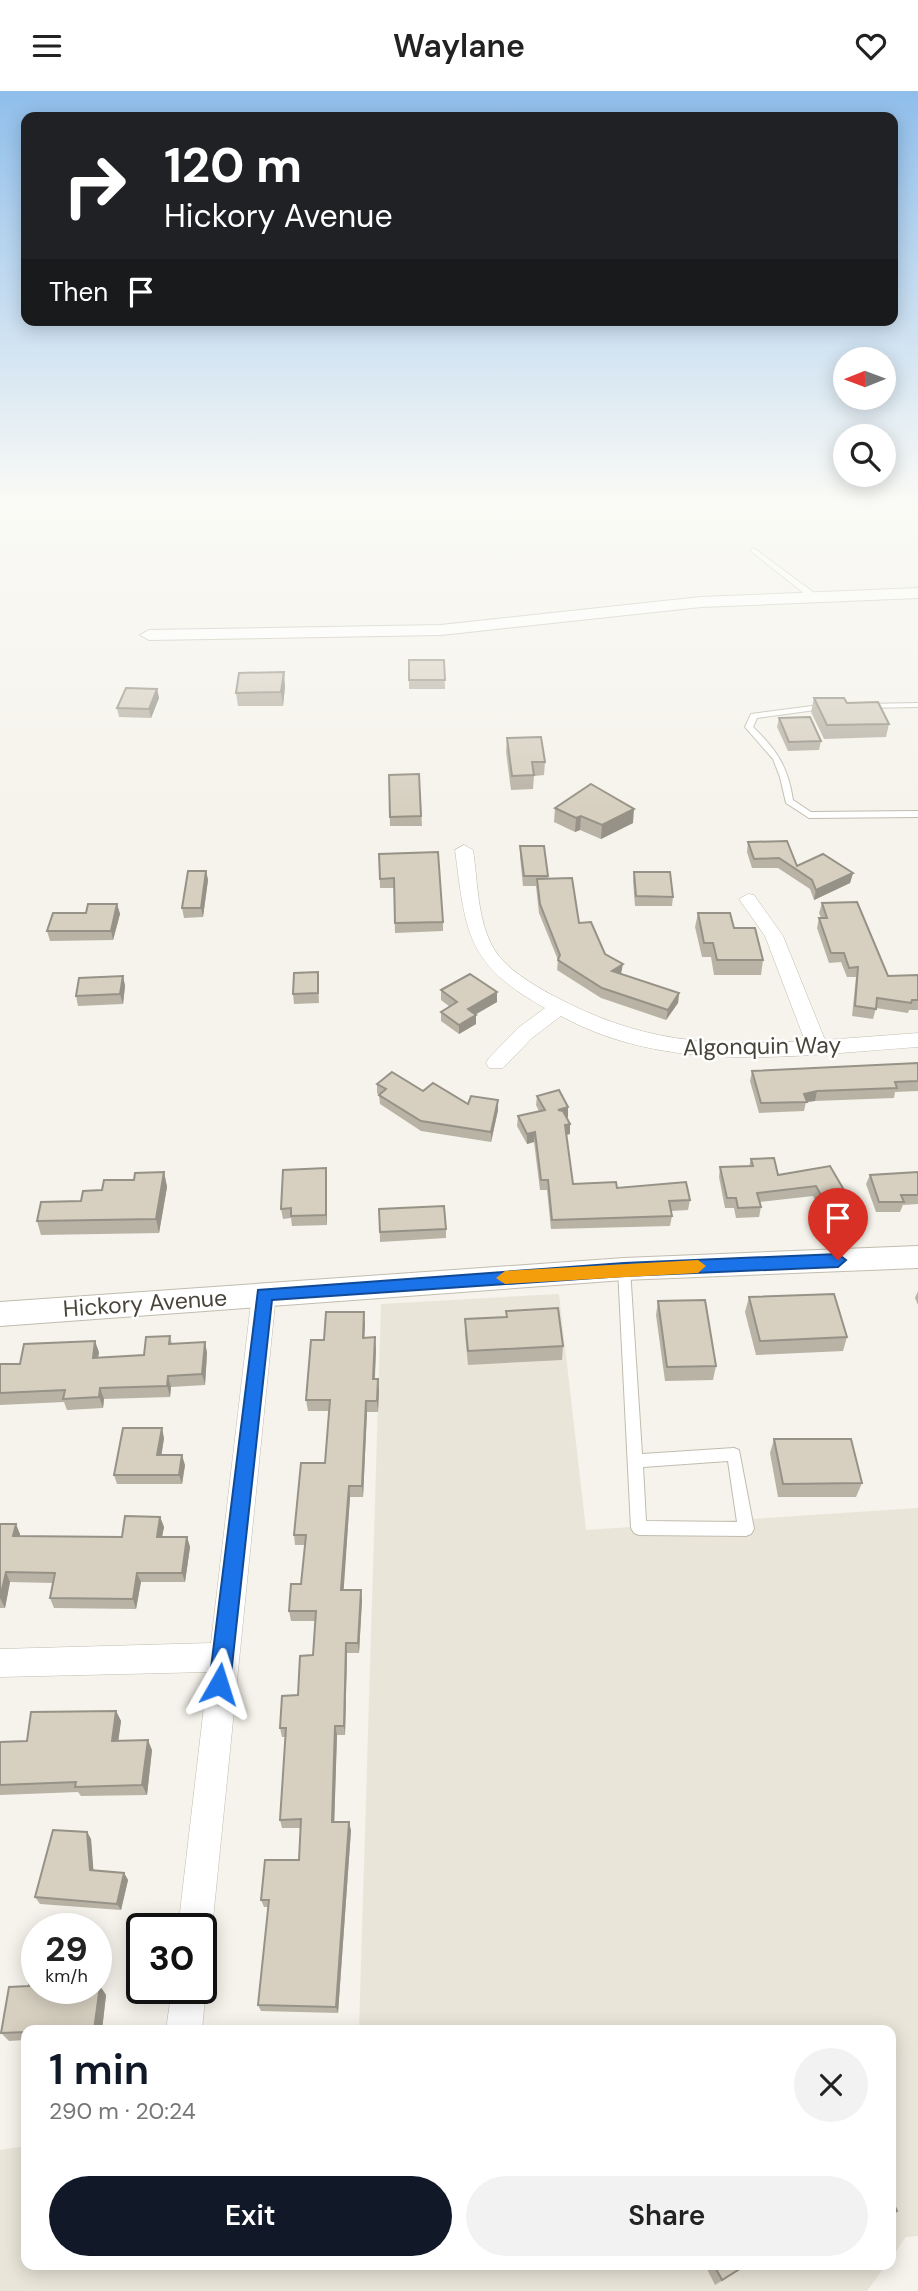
<!DOCTYPE html>
<meta charset="utf-8">
<style>
body{margin:0;font-family:"DM Sans",sans-serif;background:#f2f2f2;color:#222;height:100vh;display:flex;flex-direction:column;font-size:26px;white-space:nowrap}
*{box-sizing:border-box;margin:0}
p{font-size:23px;color:#767676}
.icon{flex:none;width:38px;height:38px;fill:none;stroke:currentColor;stroke-width:2;stroke-linecap:round;stroke-linejoin:round}
.map{position:relative;flex:1;overflow:hidden}
.details{position:absolute;left:21px;top:1934px;width:875px;height:245px;display:flex;flex-direction:column;background:#fff;border-radius:14px;box-shadow:0 4px 18px #0003}
.details>*{flex:none}
.top-card{position:absolute;left:21px;top:21px;width:877px;height:214px;border-radius:14px;box-shadow:0 4px 18px #0003;background:#202124;color:#fff;overflow:hidden}
.needle{width:46px;rotate:269deg}
.fabs{position:absolute;left:833px;top:256px;display:grid;gap:14px}
.fabs a{display:grid;place-items:center;width:63px;height:63px;border-radius:50%;background:#fff;box-shadow:0 4px 18px #0003;font-size:35px}
.speed{position:absolute;left:21px;top:1822px;display:flex;gap:14px;font-size:35px;font-weight:700;text-align:center}
.speed>*{display:grid;place-content:center;width:91px;height:91px;border-radius:50%;background:#fff;box-shadow:0 4px 18px #0003;line-height:1}
.speed small{font-size:18px;font-weight:400}
.speed .limit{border:4px solid #111;border-radius:10px;background:#fff;color:#111}
.pin{position:absolute;display:grid;place-items:center;width:60px;height:60px;color:#fff;margin:-72px -30px;border-radius:50% 50% 50% 0;rotate:-45deg;box-shadow:0 0 7px #0007}
.pin .icon{rotate:45deg}
.me{position:absolute;width:77px;margin:-38px;rotate:6deg;stroke-linejoin:round;filter:drop-shadow(0 0 5px #0008)}
.turn{display:flex;align-items:center;gap:24px;height:147px;padding:0 28px;font-size:32px}
.turn .icon{width:91px;height:91px;stroke-width:2.5}
.turn b{display:block;font-size:49px;line-height:60px}
.then{display:flex;align-items:center;height:66px;padding:0 28px;background:#0003;gap:14px;font-size:26px}
.round{display:grid;place-items:center;flex:none;width:74px;height:74px;border-radius:37px;background:#f2f2f2}
.headline{display:flex;align-items:center;justify-content:space-between;height:119px;padding:0 28px}
h1{font-size:42px;font-weight:600;line-height:52px;color:#111827}
.button{display:flex;gap:14px;margin-top:auto;padding:14px 28px}
.button a{flex:1;height:80px;border-radius:42px;background:#111827;color:#fff;font-size:28px;font-weight:600;line-height:80px;text-align:center}
.button a+a{background:#f2f2f2;color:#222}
header{display:flex;justify-content:space-between;align-items:center;height:91px;padding:0 28px;background:#fff;font-size:32px;font-weight:600}
.map>svg:first-child{display:block}
.residential{fill:#e9e5d9}
.lines{fill:none;stroke-linecap:round;stroke-linejoin:round}
.service-casing{stroke:#c1bcae;stroke-width:2}
.minor-casing{stroke:#c1bcae;stroke-width:1}
.tertiary-casing{stroke:#c1bcae;stroke-width:2}
.service{fill:#fff;fill-rule:evenodd}
.minor{fill:#fff;fill-rule:evenodd}
.tertiary{fill:#fff;fill-rule:evenodd}
.wall{fill:#b9b3a6}
.shaded-wall{fill:#969287}
.building{fill:#d7d0c1;stroke:#969287;stroke-width:2}
.route{fill:#1a73e8;stroke:#114b97;stroke-width:2}
.slow{fill:#f59e0b}
.labels{text-anchor:middle;stroke-width:5;stroke-linejoin:round;paint-order:stroke}
.street-label{font-size:23px;fill:#494439;stroke:#fff}
</style>
<header><svg class="icon" aria-label="menu" viewBox="0 0 24 24"><path d="M4 6h16M4 12h16M4 18h16"/></svg>Waylane<svg class="icon" aria-label="heart" viewBox="0 0 24 24"><path d="M12 20l-8-8c-3-5 5-10 8-4 3-6 11-1 8 4z"/></svg></header>
<div class="map">
<svg width="918" height="2200" viewBox="0 0 918 2200">
<rect width="100%" height="100%" fill="#f5f3eb"/>
<!-- residential -->
<g class="residential">
<polygon points="559,1203 586,1439 918,1417 918,2145 906,2146 891,2167 891,1939 359,1939 381,1213"/>
<polygon points="26,2055 26,2174 886,2174 867,2200 0,2200 0,2059"/>
</g>
<g class="lines">
<!-- service casing -->
<g class="service-casing">
<g id="service">
<polygon points="751,458 755,458 817,504 817,508 811,508 751,460"/>
<polygon points="918,612 918,616 863,617 859,615 863,613"/>
<path d="M827,613l4,2 -1,2 -73,10 -4,9c24,23 35,40 40,73l18,12 107,-1v6l-109,1 -23,-15 -6,-26 -7,-18 -28,-32 6,-13z"/>
<path d="M624,1173l5,1 1,4 12,185 92,-6 5,2 15,79 -3,5 -5,2 -107,-1 -5,-2 -3,-5 -13,-259 1,-4zM728,1370l9,61 -91,-1 -3,-54z"/>
</g>
</g>
<!-- minor casing -->
<g class="minor-casing">
<g id="minor">
<path d="M464,754l9,5c5,32 4,70 21,99 12,20 38,35 58,46 87,47 156,52 253,46l-40,-105 -26,-37 9,-5 6,1 29,41 42,104 93,-7v14c-119,8 -248,29 -357,-31l-29,22 -29,30h-14l-3,-5 3,-5 29,-30 27,-20c-79,-44 -79,-75 -90,-158z"/>
<polygon points="264,1193 273,1196 276,1203 212,1838 207,1850 201,1852 201,1838 178,1838 208,1581 0,1586 0,1558 211,1552 252,1203 255,1196"/>
<polygon points="201,1885 206,1897 202,1939 166,1939 172,1897 201,1897"/>
</g>
</g>
<!-- tertiary casing -->
<g class="tertiary-casing">
<g id="tertiary">
<polygon points="918,497 918,507 701,516 441,544 149,549 140,544 149,539 441,534 701,506"/>
<polygon points="918,1155 918,1177 624,1189 0,1235 0,1211 624,1167"/>
</g>
</g>
<!-- service -->
<use href="#service" class="service"/>
<!-- minor -->
<use href="#minor" class="minor"/>
<!-- tertiary -->
<use href="#tertiary" class="tertiary"/>
</g>
<!-- wall -->
<g class="wall">
<polygon points="409,569 444,569 445,598 409,598"/>
<polygon points="285,595 283,615 238,615 236,602"/>
<polygon points="157,598 159,607 151,627 119,626 117,617"/>
<polygon points="814,607 847,612 889,633 886,646 824,648 811,621"/>
<polygon points="779,627 821,650 819,659 788,660 777,636"/>
<polygon points="507,647 545,671 544,684 534,685 533,698 511,699 506,661"/>
<polygon points="419,683 422,735 390,735 389,684"/>
<polygon points="555,717 633,732 601,748 580,739 575,741 554,731"/>
<polygon points="748,751 797,775 853,782 850,792 814,809 810,798 778,777 752,777 747,761"/>
<polygon points="520,755 548,785 548,788 579,832 621,883 679,902 678,912 666,929 601,907 557,879 558,869 539,822 536,795 523,795 520,765"/>
<polygon points="379,763 443,831 443,840 395,842 394,797 380,797"/>
<polygon points="206,780 208,789 203,826 184,827 182,817"/>
<polygon points="634,781 673,806 672,815 635,815 633,790"/>
<polygon points="822,812 888,885 918,884 918,919 909,919 908,922 876,917 873,928 852,925 856,886 847,886 841,871 829,872 817,837 819,827 821,827 819,822"/>
<polygon points="117,813 120,823 113,849 50,850 47,840 86,822"/>
<polygon points="698,822 734,837 763,869 761,884 714,884 711,866 702,866 695,836"/>
<polygon points="318,881 319,912 294,913 293,903"/>
<polygon points="123,885 125,895 123,913 78,915 76,905"/>
<polygon points="441,899 497,911 475,923 476,933 459,943 441,930 441,921 450,916 441,909"/>
<polygon points="918,972 918,1000 895,1001 894,1007 815,1010 806,1011 804,1020 759,1022 750,990 752,980"/>
<polygon points="377,993 423,1000 468,1013 498,1009 498,1019 491,1051 421,1040 380,1013 379,1004 377,1002"/>
<polygon points="537,1005 568,1016 567,1026 570,1033 570,1043 566,1044 573,1093 617,1097 690,1109 688,1119 671,1120 672,1125 670,1135 551,1138 547,1099 540,1099 534,1051 527,1053 517,1035 518,1025 539,1020 536,1014"/>
<polygon points="751,1068 778,1084 830,1075 851,1111 848,1121 824,1125 813,1105 760,1111 761,1116 759,1126 736,1127 734,1117 725,1117 719,1086 720,1076 749,1075"/>
<polygon points="164,1081 167,1096 159,1142 41,1144 37,1130 81,1110 102,1099 134,1089"/>
<polygon points="918,1081 918,1113 903,1114 900,1121 876,1121 866,1093 870,1084"/>
<polygon points="327,1087 327,1134 292,1135 291,1127 283,1128 281,1118"/>
<polygon points="379,1118 446,1138 446,1147 380,1151"/>
<polygon points="918,1200 918,1214 915,1207"/>
<polygon points="749,1206 847,1246 843,1260 756,1264 745,1221"/>
<polygon points="658,1210 716,1275 713,1289 665,1290 656,1224"/>
<polygon points="506,1220 563,1255 562,1269 468,1274 465,1243 465,1228 506,1226"/>
<polygon points="364,1221 364,1247 376,1258 375,1288 379,1299 378,1321 367,1321 363,1406 350,1406 343,1499 362,1509 359,1562 347,1562 345,1644 337,1644 334,1731 351,1739 338,1922 261,1920 258,1914 268,1816 264,1816 261,1809 299,1769 301,1737 282,1737 280,1729 285,1646 282,1646 280,1637 298,1604 313,1564 316,1530 291,1530 289,1520 301,1493 305,1454 295,1454 294,1444 325,1372 329,1320 308,1320 306,1309 324,1249"/>
<polygon points="170,1245 172,1253 205,1251 207,1262 205,1294 171,1296 170,1306 104,1308 103,1317 67,1319 64,1311 0,1314 0,1273 20,1273 99,1261 98,1267 144,1264"/>
<polygon points="164,1347 161,1364 185,1374 182,1393 117,1393 114,1384"/>
<polygon points="774,1348 862,1392 856,1406 778,1406 770,1362"/>
<polygon points="160,1426 164,1436 162,1446 187,1446 190,1456 185,1491 141,1491 136,1518 54,1517 50,1507 53,1492 10,1491 5,1517 0,1517 0,1433 20,1443 20,1445 122,1446"/>
<polygon points="116,1620 121,1630 118,1650 152,1659 147,1704 81,1705 78,1701 0,1704 0,1651 27,1650"/>
<polygon points="87,1741 91,1748 93,1779 124,1782 128,1789 121,1819 40,1813 35,1806"/>
<polygon points="100,1895 106,1904 102,1939 26,1939 26,1949 9,1950 1,1942 37,1897"/>
<polygon points="705,2174 747,2174 715,2194"/>
</g>
<!-- shaded-wall -->
<g class="shaded-wall">
<polygon points="284,581 285,595 283,615 281,601"/>
<polygon points="157,598 159,607 151,627 149,618"/>
<polygon points="634,718 633,732 601,748 602,734"/>
<polygon points="581,725 580,739 575,741 576,727"/>
<polygon points="206,780 208,789 203,826 201,817"/>
<polygon points="853,782 850,792 814,809 816,799"/>
<polygon points="117,813 120,823 113,849 111,840"/>
<polygon points="623,873 621,883 612,880"/>
<polygon points="123,885 125,895 123,913 120,903"/>
<polygon points="497,901 497,911 468,928 468,918"/>
<polygon points="679,902 678,912 666,929 668,919"/>
<polygon points="476,924 476,933 459,943 459,934"/>
<polygon points="817,1000 815,1010 806,1011 804,1003"/>
<polygon points="498,1009 498,1019 491,1051 491,1041"/>
<polygon points="568,1016 568,1026 557,1029 558,1019"/>
<polygon points="570,1033 570,1043 564,1044 565,1034"/>
<polygon points="535,1041 534,1051 527,1053 527,1043"/>
<polygon points="326,1077 327,1087 327,1134 326,1124"/>
<polygon points="164,1081 167,1096 159,1142 156,1128"/>
<polygon points="851,1111 848,1121 824,1125 827,1115"/>
<polygon points="364,1221 365,1233 364,1258 363,1247"/>
<polygon points="375,1246 376,1258 374,1299 373,1288"/>
<polygon points="95,1250 99,1261 96,1278 93,1267"/>
<polygon points="205,1251 207,1262 205,1294 202,1283"/>
<polygon points="168,1285 171,1296 170,1306 167,1295"/>
<polygon points="378,1288 379,1299 378,1321 377,1310"/>
<polygon points="100,1297 104,1308 103,1317 99,1306"/>
<polygon points="366,1310 367,1321 363,1406 362,1395"/>
<polygon points="162,1337 164,1347 160,1374 157,1364"/>
<polygon points="182,1364 185,1374 182,1393 179,1384"/>
<polygon points="349,1395 350,1406 343,1509 341,1499"/>
<polygon points="160,1426 164,1436 160,1456 157,1446"/>
<polygon points="16,1433 20,1443 18,1455 13,1445"/>
<polygon points="187,1446 190,1456 185,1491 182,1482"/>
<polygon points="6,1481 10,1491 5,1517 0,1507"/>
<polygon points="137,1482 141,1491 136,1518 133,1508"/>
<polygon points="361,1499 362,1509 359,1562 358,1552"/>
<polygon points="346,1552 347,1562 345,1644 344,1635"/>
<polygon points="116,1620 121,1630 117,1660 112,1650"/>
<polygon points="335,1635 337,1644 334,1739 332,1731"/>
<polygon points="148,1649 152,1659 147,1704 142,1694"/>
<polygon points="349,1731 351,1739 338,1922 336,1916"/>
<polygon points="87,1741 91,1748 94,1786 90,1779"/>
<polygon points="124,1782 128,1789 121,1819 117,1813"/>
<polygon points="100,1895 106,1904 102,1939 94,1939"/>
</g>
<!-- building -->
<g class="building">
<polygon points="409,569 444,569 445,589 409,589"/>
<polygon points="284,581 281,601 236,602 239,582"/>
<polygon points="126,597 157,598 149,618 117,617"/>
<polygon points="814,607 844,607 847,612 878,611 889,633 827,634"/>
<polygon points="810,626 821,650 789,651 779,627"/>
<polygon points="541,646 545,671 532,671 534,684 512,685 507,647"/>
<polygon points="419,683 421,725 390,726 389,684"/>
<polygon points="591,693 634,718 602,734 581,725 576,727 555,717"/>
<polygon points="787,750 797,775 823,763 853,782 816,799 812,789 779,767 754,768 748,751"/>
<polygon points="520,755 544,755 548,785 524,785"/>
<polygon points="438,761 443,831 395,832 394,787 380,788 379,763"/>
<polygon points="188,780 206,780 201,817 182,817"/>
<polygon points="634,781 670,781 673,806 636,805"/>
<polygon points="572,787 579,832 591,831 605,863 623,873 612,880 679,902 668,919 602,897 558,869 560,864 540,813 537,788"/>
<polygon points="857,811 888,885 918,884 918,909 912,909 911,912 877,907 876,918 855,915 858,876 849,877 844,862 831,862 819,827 827,827 822,812"/>
<polygon points="88,813 117,813 111,840 47,840 53,822 86,822"/>
<polygon points="698,822 730,822 734,837 755,837 763,869 717,869 713,852 704,852"/>
<polygon points="318,881 318,902 293,903 294,882"/>
<polygon points="470,883 497,901 468,918 476,924 459,934 441,921 457,911 441,899"/>
<polygon points="123,885 120,903 76,905 79,887"/>
<polygon points="918,972 918,990 895,991 897,997 817,1000 804,1003 807,1011 761,1012 752,980"/>
<polygon points="392,981 423,1000 433,992 468,1013 471,1005 498,1009 491,1041 421,1030 379,1004 386,998 377,993"/>
<polygon points="559,999 568,1016 558,1019 563,1020 570,1033 565,1034 573,1093 616,1091 617,1097 686,1091 690,1109 669,1110 672,1125 552,1129 548,1089 541,1089 535,1041 527,1043 518,1025 545,1019 537,1005"/>
<polygon points="774,1067 778,1084 830,1075 851,1111 827,1115 816,1095 757,1102 761,1116 738,1117 736,1107 727,1107 720,1076 753,1075 751,1068"/>
<polygon points="326,1077 326,1124 291,1125 291,1117 281,1118 283,1079"/>
<polygon points="164,1081 156,1128 37,1130 41,1111 81,1110 83,1100 102,1099 104,1089 134,1089 135,1082"/>
<polygon points="918,1081 918,1104 901,1104 904,1111 879,1111 870,1084"/>
<polygon points="444,1115 446,1138 380,1141 379,1118"/>
<polygon points="834,1203 847,1246 760,1250 749,1206"/>
<polygon points="705,1209 716,1275 667,1276 658,1210"/>
<polygon points="558,1217 563,1255 468,1260 465,1228 507,1226 506,1220"/>
<polygon points="326,1221 364,1221 363,1247 375,1246 373,1288 378,1288 377,1310 366,1310 362,1395 349,1395 341,1499 361,1499 358,1552 346,1552 344,1635 335,1635 332,1731 349,1731 336,1916 258,1914 269,1809 261,1809 265,1769 299,1769 301,1728 280,1729 286,1637 280,1637 282,1605 298,1604 300,1565 313,1564 316,1520 289,1520 291,1493 301,1493 306,1444 294,1444 301,1372 325,1372 330,1309 306,1309 311,1249 324,1249"/>
<polygon points="170,1245 169,1253 205,1251 202,1283 168,1285 167,1295 100,1297 99,1306 63,1308 65,1299 0,1302 0,1273 20,1273 24,1253 95,1250 93,1267 144,1264 146,1246"/>
<polygon points="123,1337 162,1337 157,1364 182,1364 179,1384 114,1384"/>
<polygon points="774,1348 851,1348 862,1392 783,1393"/>
<polygon points="125,1425 160,1426 157,1446 187,1446 182,1482 137,1482 133,1508 50,1507 55,1482 6,1481 0,1507 0,1433 16,1433 13,1445 122,1446"/>
<polygon points="116,1620 112,1650 148,1649 142,1694 75,1696 76,1691 0,1694 0,1651 27,1650 31,1621"/>
<polygon points="53,1739 87,1741 90,1779 124,1782 117,1813 35,1806"/>
<polygon points="37,1848 37,1897 96,1897 96,1895 100,1895 94,1939 26,1939 26,1941 1,1942 9,1896 29,1895"/>
<polygon points="891,2108 897,2120 891,2124"/>
<polygon points="714,2174 746,2174 722,2189"/>
</g>
<!-- sky -->
<linearGradient id="sky" x2="0" y2="1"><stop stop-color="#8fbeeb"/><stop offset="0.57" stop-color="#fafaf6"/><stop offset="1" stop-color="#fafaf6" stop-opacity="0"/></linearGradient>
<rect width="918" height="717" fill="url(#sky)"/>
<!-- route -->
<polygon class="route" points="838,1163 846,1169 838,1176 624,1185 272,1209 230,1593 227,1601 219,1604 212,1601 209,1593 258,1199 624,1172"/>
<!-- slow -->
<polygon class="slow" points="698,1169 706,1175 698,1182 505,1193 496,1187 505,1180"/>
<g class="labels">
<!-- street labels -->
<g class="street-label">
<text transform="translate(762 955) rotate(-1)" y="8">Algonquin Way</text>
<text transform="translate(145 1212) rotate(-4)" y="8">Hickory Avenue</text>
</g>
</g>
</svg>
<div class="fabs">
<a><svg class="needle" viewBox="-14 -14 28 28"><path d="M0-13l5 13h-10z" fill="#e53935"/><path d="M0 13l5-13h-10z" fill="#767676"/></svg></a>
<a><svg class="icon" aria-label="search" viewBox="0 0 24 24"><circle cx="10" cy="10" r="6"/><path d="M15 15l6 6"/></svg></a>
</div>
<div class="speed"><div>29<small>km/h</small></div><div class="limit">30</div></div>
<div class="pin" style="left:838px;top:1169px;background:#d93025"><svg class="icon" aria-label="arrive" viewBox="0 0 24 24"><path d="M6 21V4h12l-3 4 3 4H6"/></svg></div>
<svg class="me" style="left:219px;top:1593px" viewBox="-20 -20 40 40"><path d="M0-17L14 15 0 8-14 15z" fill="#1a73e8" stroke="#fff" stroke-width="4"/></svg>
<div class="top-card">
<div class="turn"><svg class="icon" aria-label="right" viewBox="0 0 24 24"><path d="M7 20v-9h11M14 6l5 5-5 5"/></svg><div><b>120 m</b>Hickory Avenue</div></div>
<div class="then">Then<svg class="icon" aria-label="arrive" viewBox="0 0 24 24"><path d="M6 21V4h12l-3 4 3 4H6"/></svg></div>
</div>
<section class="details">
<div class="headline"><div><h1>1 min</h1><p>290 m · 20:24</p></div><a class="round"><svg class="icon" aria-label="close" viewBox="0 0 24 24"><path d="M6 6l12 12M18 6L6 18"/></svg></a></div>
<div class="button"><a>Exit</a><a>Share</a></div>
</section>
</div>
